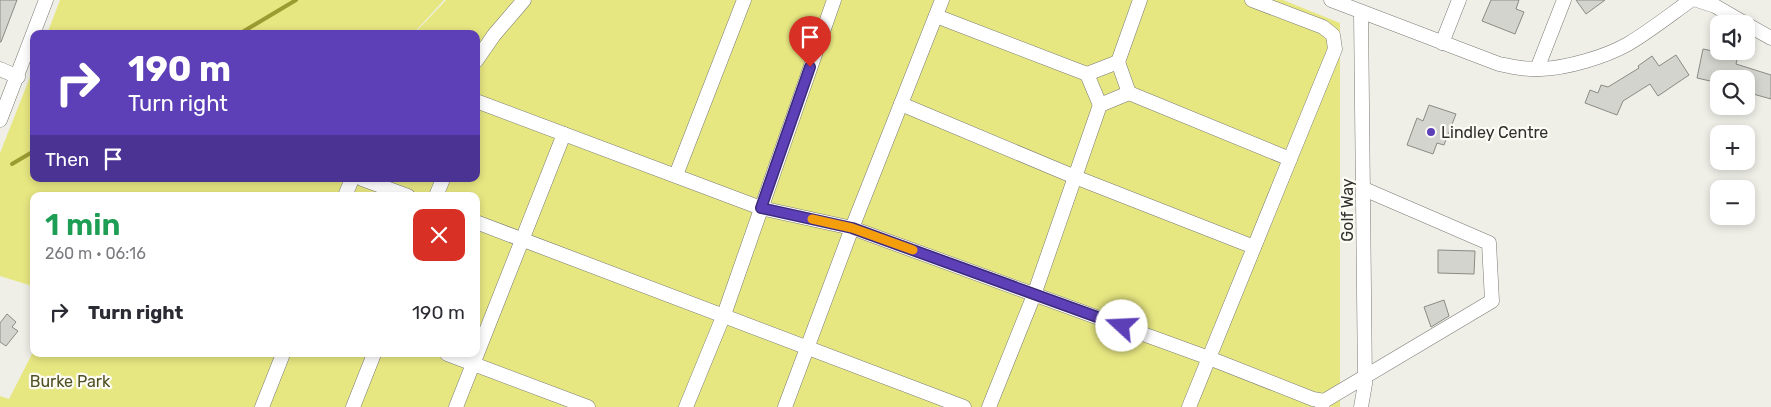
<!DOCTYPE html>
<meta charset="utf-8">
<style>
body{margin:0;font-family:Rubik,sans-serif;background:#f2f2f3;color:#2b2b33;height:100vh;display:flex;flex-direction:column;font-size:19px;white-space:nowrap}
*{box-sizing:border-box;margin:0}
p{font-size:16px;color:#7c7c81}
.icon{flex:none;width:28px;height:28px;fill:none;stroke:currentColor;stroke-width:2;stroke-linecap:round;stroke-linejoin:round}
.map{position:relative;flex:1;overflow:hidden}
.drawer{position:absolute;left:30px;top:192px;width:450px;height:165px;display:flex;flex-direction:column;background:#fff;border-radius:10px;box-shadow:0 2px 8px #0003}
.drawer>*{flex:none}
.top-card{position:absolute;left:30px;top:30px;width:450px;height:152px;border-radius:10px;box-shadow:0 2px 8px #0003;background:#5d40b8;color:#fff;overflow:hidden}
.tools{position:absolute;left:1710px;top:15px;display:grid;gap:10px}
.tools a{display:grid;place-items:center;width:45px;height:45px;border-radius:10px;background:#fff;box-shadow:0 2px 8px #0003;font-size:25px}
.pin{position:absolute;display:grid;place-items:center;width:42px;height:42px;color:#fff;margin:-51px -21px;border-radius:50% 50% 50% 0;rotate:-45deg;box-shadow:0 0 5px #0007}
.pin .icon{rotate:45deg}
.me{position:absolute;width:55px;margin:-28px;rotate:290deg;stroke-linejoin:round;filter:drop-shadow(0 0 4px #0008)}
.turn{display:flex;align-items:center;gap:18px;height:105px;padding:0 15px;font-size:22px}
.turn .icon{width:65px;height:65px;stroke-width:2.5}
.turn b{display:block;font-size:35px;line-height:42px}
.then{display:flex;align-items:center;height:48px;padding:0 15px;background:#0003;gap:10px;font-size:19px}
.round{display:grid;place-items:center;flex:none;width:52px;height:52px;border-radius:10px;background:#f2f2f3}
.head{display:flex;align-items:center;justify-content:space-between;height:85px;padding:0 15px}
h1{font-size:30px;font-weight:600;line-height:38px;color:#1e9e55}
ul{padding:0;list-style:none}
li{display:flex;align-items:center;gap:15px;height:70px;padding:0 15px}
li div{flex:1}
li b{display:block;font-size:19px}
li em{font-style:normal}
.map>svg:first-child{display:block}
.green{fill:#e7e782}
.lines{fill:none;stroke-linecap:round;stroke-linejoin:round}
.stream{stroke:#9c9b31;stroke-width:4}
.building{fill:#d4d4ce;stroke:#8b8b85}
.minor-casing{stroke:#7a7b75;stroke-width:15}
.minor{stroke:#fff;stroke-width:14}
.route-casing{stroke:#3c2a78;stroke-width:12}
.route{stroke:#5d40b8;stroke-width:9}
.slow{stroke:#f59e0b;stroke-width:9}
.poi-dot{fill:#5d40b8;stroke:#fcfcf5;stroke-width:2}
.labels{text-anchor:middle;stroke-width:4.5;stroke-linejoin:round;paint-order:stroke}
.poi-label{font-size:16px;fill:#30302e;stroke:#fcfcf5;text-anchor:start}
.street-label{font-size:16px;fill:#30302e;stroke:#fcfcf5}
.park-label{font-size:16px;fill:#505025;stroke:#fcfcf5}
</style>
<div class="map">
<svg width="1771" height="407" viewBox="0 0 1771 407">
<rect width="100%" height="100%" fill="#efefe8"/>
<!-- green -->
<g class="green">
<polygon points="60,0 444,0 413,34 47,34"/>
<polygon points="446,0 1283,0 1340,23 1340,407 0,407 0,396 9,399 34,350 34,354 476,354 476,196 34,196 34,291 29,285 0,276 0,153 34,67 34,179 476,179 476,34 414,34"/>
</g>
<g class="lines">
<!-- stream -->
<g class="stream">
<polyline points="239,34 296,0"/>
<polyline points="12,164 34,151"/>
</g>
</g>
<!-- building -->
<g class="building">
<polygon points="0,0 17,0 1,42 0,42"/>
<polygon points="1491,0 1519,0 1516,9 1524,12 1515,34 1482,21"/>
<polygon points="1576,0 1605,0 1586,14"/>
<polygon points="1703,49 1738,56 1736,64 1771,75 1771,99 1746,92 1746,79 1719,79 1719,83 1697,78"/>
<polygon points="1676,55 1689,75 1658,96 1650,84 1623,101 1617,115 1585,103 1590,90 1598,93 1601,85 1608,87 1639,68 1638,66 1652,56 1659,66"/>
<polygon points="1429,105 1456,114 1444,145 1437,143 1433,154 1407,145 1417,118 1423,121"/>
<polygon points="1438,250 1475,251 1474,274 1438,273"/>
<polygon points="1444,300 1449,316 1431,327 1424,307"/>
<polygon points="7,314 16,322 12,327 18,331 6,346 0,342 0,323"/>
</g>
<g class="lines">
<!-- minor casing -->
<g class="minor-casing">
<g id="minor">
<polyline points="942,0 852,228 1209,358 1313,399 1324,401"/>
<polyline points="1252,0 1323,27 1333,35 1335,49 1290,159"/>
<path d="M1331,0l168,64c14,3 27,6 42,5 26,-1 64,-12 87,-25 22,-13 42,-29 63,-44"/>
<polyline points="1697,0 1715,6 1746,24"/>
<polyline points="936,16 1087,74"/>
<polyline points="1746,24 1771,38"/>
<polyline points="1442,43 1459,0"/>
<polyline points="476,61 494,35 524,0"/>
<polyline points="1118,62 1140,0"/>
<polyline points="0,69 18,77"/>
<polyline points="1537,69 1564,0"/>
<polyline points="476,101 761,208 852,228 785,407"/>
<polyline points="901,104 1075,177 1254,247"/>
<polyline points="1100,105 1087,74 1118,62 1129,93"/>
<polyline points="0,120 46,0"/>
<polyline points="676,175 744,0"/>
<polyline points="362,179 408,196"/>
<polyline points="345,196 352,179"/>
<polyline points="436,196 443,179"/>
<polyline points="476,222 964,407"/>
<polyline points="447,354 588,407"/>
<polyline points="262,407 283,354"/>
<polyline points="353,407 374,354"/>
<polyline points="456,407 564,134"/>
<polyline points="686,407 725,312 834,0"/>
<polyline points="989,407 1034,295 1100,105 1129,93 1290,159 1189,407"/>
<polyline points="1322,407 1324,401 1492,301 1489,243 1364,189"/>
<polyline points="1361,407 1365,384 1361,12"/>
</g>
</g>
<!-- minor -->
<use href="#minor" class="minor"/>
</g>
<g class="lines">
<!-- route casing -->
<g class="route-casing">
<polyline id="route" points="810,67 761,208 852,228 1122,326"/>
</g>
<!-- route -->
<use href="#route" class="route"/>
<!-- slow -->
<polyline class="slow" points="812,219 852,228 913,250"/>
</g>
<!-- markers -->
<circle class="poi-dot" cx="1431" cy="132" r="5"/>
<g class="labels">
<!-- poi labels -->
<g class="poi-label">
<text x="1441" y="138">Lindley Centre</text>
</g>
<!-- street labels -->
<g class="street-label">
<text transform="translate(1347 210) rotate(-90)" y="6">Golf Way</text>
</g>
<!-- park labels -->
<g class="park-label">
<text x="70" y="387">Burke Park</text>
</g>
</g>
</svg>
<div class="tools">
<a><svg class="icon" aria-label="sound" viewBox="0 0 24 24"><path d="M4 9h4l5-4v14l-5-4H4zM17 9q2 3 0 6"/></svg></a>
<a><svg class="icon" aria-label="search" viewBox="0 0 24 24"><circle cx="10" cy="10" r="6"/><path d="M15 15l6 6"/></svg></a>
<a>+</a>
<a>−</a>
</div>
<div class="pin" style="left:810px;top:67px;background:#d93025"><svg class="icon" aria-label="arrive" viewBox="0 0 24 24"><path d="M6 21V4h12l-3 4 3 4H6"/></svg></div>
<svg class="me" style="left:1122px;top:326px" viewBox="-20 -20 40 40"><circle r="19" fill="#fff"/><path d="M0-13L10 11 0 6-10 11z" fill="#5d40b8"/></svg>
<div class="top-card">
<div class="turn"><svg class="icon" aria-label="right" viewBox="0 0 24 24"><path d="M7 20v-9h11M14 6l5 5-5 5"/></svg><div><b>190 m</b>Turn right</div></div>
<div class="then">Then<svg class="icon" aria-label="arrive" viewBox="0 0 24 24"><path d="M6 21V4h12l-3 4 3 4H6"/></svg></div>
</div>
<section class="drawer">
<div class="head"><div><h1>1 min</h1><p>260 m · 06:16</p></div><a class="round" style="background:#d93025;color:#fff"><svg class="icon" aria-label="close" viewBox="0 0 24 24"><path d="M6 6l12 12M18 6L6 18"/></svg></a></div>
<ul>
<li><svg class="icon" aria-label="right" viewBox="0 0 24 24"><path d="M7 20v-9h11M14 6l5 5-5 5"/></svg><div><b>Turn right</b></div><em>190 m</em></li>
</ul>
</section>
</div>
